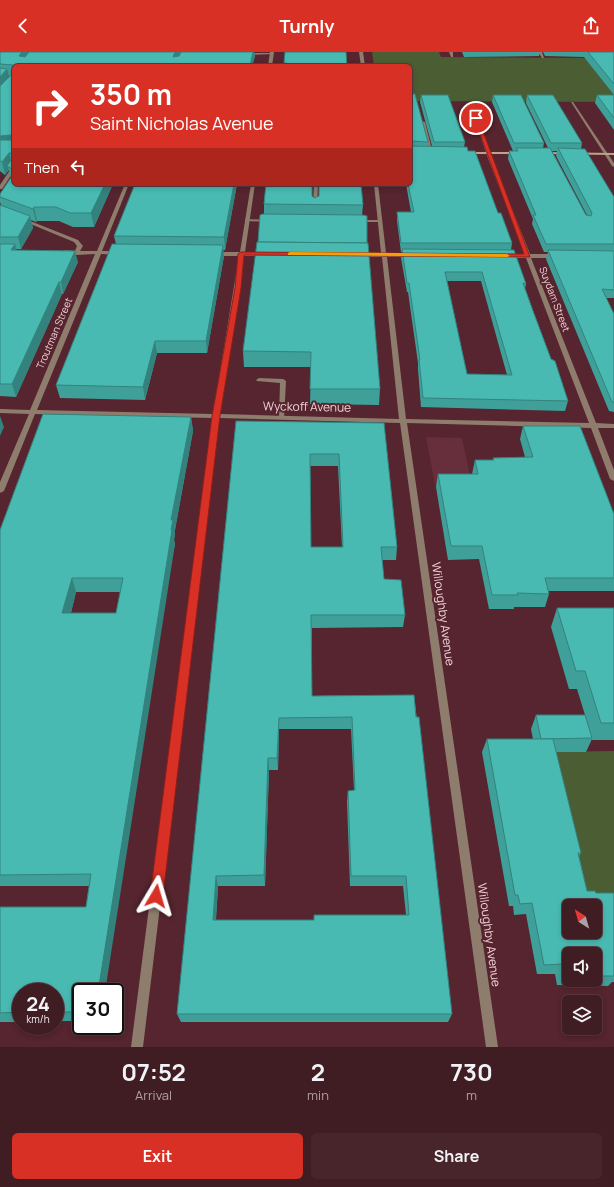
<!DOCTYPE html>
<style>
body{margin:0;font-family:Manrope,sans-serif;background:#47252b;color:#f1f3f6;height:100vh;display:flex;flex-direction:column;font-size:15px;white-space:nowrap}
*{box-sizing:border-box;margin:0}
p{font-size:13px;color:#aea1a6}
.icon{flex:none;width:22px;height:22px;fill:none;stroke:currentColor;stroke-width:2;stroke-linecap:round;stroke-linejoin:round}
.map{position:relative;height:995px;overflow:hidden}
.panel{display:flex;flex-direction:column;background:#401c23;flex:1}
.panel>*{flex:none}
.hud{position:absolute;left:12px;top:12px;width:400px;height:122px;border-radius:6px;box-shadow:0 2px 6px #0003,0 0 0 1px #593a41;background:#d93025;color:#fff;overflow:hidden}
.needle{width:26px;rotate:323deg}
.tools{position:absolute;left:562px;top:847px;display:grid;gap:8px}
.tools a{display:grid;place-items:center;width:40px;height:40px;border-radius:6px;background:#401c23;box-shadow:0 2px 6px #0003,0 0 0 1px #593a41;font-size:20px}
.speed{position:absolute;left:12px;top:931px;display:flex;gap:8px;font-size:20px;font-weight:700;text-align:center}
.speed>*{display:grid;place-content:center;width:52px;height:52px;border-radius:50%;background:#401c23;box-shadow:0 2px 6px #0003,0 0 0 1px #593a41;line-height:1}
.speed small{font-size:10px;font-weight:400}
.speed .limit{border:2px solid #111;border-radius:6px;background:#fff;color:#111}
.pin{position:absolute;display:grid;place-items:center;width:34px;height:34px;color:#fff;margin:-17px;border:2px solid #fff;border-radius:50%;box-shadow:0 1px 4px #0007}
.me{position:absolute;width:44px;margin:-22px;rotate:7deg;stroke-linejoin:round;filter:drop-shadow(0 0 3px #0008)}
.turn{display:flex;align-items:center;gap:14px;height:84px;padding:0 12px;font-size:18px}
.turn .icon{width:52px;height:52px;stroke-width:2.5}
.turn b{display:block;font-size:28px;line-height:34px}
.then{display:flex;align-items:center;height:38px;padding:0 12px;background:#0003;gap:8px;font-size:15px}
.eta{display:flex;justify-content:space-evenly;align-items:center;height:68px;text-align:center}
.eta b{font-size:24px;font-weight:700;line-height:28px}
.cta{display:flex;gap:8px;margin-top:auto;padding:8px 12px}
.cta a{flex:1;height:46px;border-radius:6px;background:#d93025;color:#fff;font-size:16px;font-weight:700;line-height:46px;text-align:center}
.cta a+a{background:#47252b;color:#f1f3f6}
header{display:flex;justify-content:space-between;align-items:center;height:52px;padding:0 12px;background:#d93025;color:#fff;font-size:18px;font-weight:700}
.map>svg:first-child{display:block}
.built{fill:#662f3b}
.green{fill:#4a5d33}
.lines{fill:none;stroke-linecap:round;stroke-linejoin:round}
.service{fill:#8e7d6c;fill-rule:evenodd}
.minor{fill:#8e7d6c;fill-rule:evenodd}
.secondary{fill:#bea489;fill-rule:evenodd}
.wall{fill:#3fa099;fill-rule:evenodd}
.shaded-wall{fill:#33827d}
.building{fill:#49bab2;stroke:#33827d;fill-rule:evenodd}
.route{fill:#d93025;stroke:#8d1f18}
.slow{fill:#f59e0b}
.labels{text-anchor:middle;stroke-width:4;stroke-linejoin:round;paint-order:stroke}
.far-street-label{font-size:10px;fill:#f3d3d8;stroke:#56252f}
.street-label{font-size:12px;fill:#f3d3d8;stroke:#56252f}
</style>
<header><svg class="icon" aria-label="back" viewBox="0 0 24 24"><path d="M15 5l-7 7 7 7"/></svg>Turnly<svg class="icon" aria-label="share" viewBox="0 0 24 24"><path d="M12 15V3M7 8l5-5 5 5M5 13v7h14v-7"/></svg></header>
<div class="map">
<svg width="614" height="995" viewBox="0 0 614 995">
<rect width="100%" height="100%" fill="#56252f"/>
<!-- built -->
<polygon class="built" points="426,385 462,386 472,433 435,433"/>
<!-- green -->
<g class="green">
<polygon points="372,0 439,0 441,5 614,6 614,50 410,49 410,14 374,14"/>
<polygon points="614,699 614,852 589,852 548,700"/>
</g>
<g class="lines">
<!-- service -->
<g class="service">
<polygon points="245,1 272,1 274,2 244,3"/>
<polygon points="422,69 425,70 433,102 430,101"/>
<polygon points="314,132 318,132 317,155 315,156 313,155"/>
<polygon points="245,167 270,168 272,169 270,170 247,169 245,168"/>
<polygon points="354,168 380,168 382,169 380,170 354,170"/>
<polygon points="259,326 283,327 286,329 284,367 280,367 279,366 280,331 257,329 256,328"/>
</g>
<!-- minor -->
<g class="minor">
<polygon points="270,0 274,0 272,14 268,14"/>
<polygon points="359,0 363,0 365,14 361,14"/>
<polygon points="449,0 453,0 453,5 451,5"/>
<polygon points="538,0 542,0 544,6 542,6"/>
<polygon points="470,50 473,51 490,101 530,202 557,202 560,204 557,206 531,206 596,371 614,372 614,376 598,376 614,418 614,429 610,427 591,376 407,371 498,995 486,995 400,371 219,366 143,995 131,995 212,366 35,362 4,439 0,441 0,430 29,362 0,361 0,357 30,358 95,202 76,203 63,201 62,200 65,198 75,199 77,194 74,190 21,168 25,167 78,188 83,194 80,199 97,199 125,132 129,132 102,199 119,199 122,201 119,203 101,202 37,358 213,362 239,204 213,204 210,202 213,200 240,200 251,132 255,132 245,200 265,200 268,202 265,204 244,204 220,362 399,367 382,205 359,205 356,203 359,201 381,201 374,132 378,132 386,201 411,201 414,203 411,205 387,205 406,367 589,371 526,206 505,206 502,204 505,202 525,202 486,101"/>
<polygon points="571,50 573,50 614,111 614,115 612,114"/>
<polygon points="12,115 14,115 14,119 2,137 0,137 0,133"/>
</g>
<!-- secondary -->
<g class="secondary">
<polygon points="465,100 519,100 521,101 519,102 464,102 464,100"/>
<polygon points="543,100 614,101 614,103 542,102 542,100"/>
</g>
</g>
<!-- wall -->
<g class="wall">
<polygon points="0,0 180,0 179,4 181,0 254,0 255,4 252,14 14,14 14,132 113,132 94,175 73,175 59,169 37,169 36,170 31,168 33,176 21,197 16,197 16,198 78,210 63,242 62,242 16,345 0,344 0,153 1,153 0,150 0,142 11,126 9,118 5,123 0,119"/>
<polygon points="462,0 540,0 539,4 464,5"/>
<polygon points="543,0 614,0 614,43 584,5 545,4"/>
<polygon points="284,11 347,14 284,14"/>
<path d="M410,42l18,48v4h4l-12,-44 1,-7 44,47 -1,5 4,4 44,92 -1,7 15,34 -1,5 26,70 17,42 -3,10 -144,-4 -3,-38v-6l-10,-71h-1l-6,-34 1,-6h-1l-4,-31v-9h14l-5,-28h4zM447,229h34l26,94 -40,-1z"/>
<path d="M493,43l51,48 -1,5h5l-22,-45 1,-8 55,48 -1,6 33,48v101h-8l8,16v98l-5,-1 -63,-152 2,-7h-4l-12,-28 1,-5 -25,-60 1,-8h7h-3l-21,-49zM552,99h5l-1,5 31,59h-1z"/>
<polygon points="597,43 614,43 614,78 595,51"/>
<polygon points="237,132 225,198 223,198 224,204 207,301 157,301 145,348 60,346 56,333 116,192 114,184"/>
<polygon points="266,132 312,132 312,144 314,146 363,153 362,163 367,191 380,337 379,353 310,352 311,315 244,315 243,299 258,190 264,162 264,152"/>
<path d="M191,365l2,14 -18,99v4l-1,6 1,4 -94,448v29h-26v-29h-34v30h-21v-115h86l3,-21h-89v-356zM76,540h44l-4,21h-45z"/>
<path d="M236,369l148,2 13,124 -1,13h-14l2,19 21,36 -2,12 -91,1v68l102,-1 38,319 -4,8h-267l-4,-8zM310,414h28l4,81h-31zM279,677h72l3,61 -6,1 -1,11 3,84h53l3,29h-92v5h-98l2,-34h47l4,-116h9z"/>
<polygon points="523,374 614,462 614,539 549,539 549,542 545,555 514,555 514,557 489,557 479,507 448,508 436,435 438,422 472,422 475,408 493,408 493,406 525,405 520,387"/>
<path d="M557,556h57v132h-22v-1l-6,13h-30l25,101 -2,3 8,35 9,2h18v89h-2l-4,4 -51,-1 -2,-11h-18l-11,-60 -12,1 -1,-9h-4l-27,-154 5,-13h46l-2,-10 5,-14h49l-8,-26h-8l-18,-62zM569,902h26v26h-26z"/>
</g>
<!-- shaded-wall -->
<g class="shaded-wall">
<polygon points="22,0 33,0 22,14 19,4"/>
<polygon points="175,0 180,0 176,12 173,5"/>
<polygon points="253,0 254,0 255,4 252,14 250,14"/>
<polygon points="7,17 10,28 0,40 0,25"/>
<polygon points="11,83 14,96 0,97 0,84"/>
<polygon points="9,101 12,114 7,114 9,118 5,123 2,110"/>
<polygon points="105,132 113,132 94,175 91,161"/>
<polygon points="234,132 237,132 225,198 224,185"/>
<polygon points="34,155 37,169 36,170 33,157"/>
<polygon points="30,164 33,176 21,197 18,185"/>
<polygon points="15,192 18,204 11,198"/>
<polygon points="223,193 224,204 207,301 206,289"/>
<polygon points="75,199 78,210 63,242 61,230"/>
<polygon points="59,230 62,242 16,345 12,332"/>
<polygon points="155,289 157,301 145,348 143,335"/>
<polygon points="0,364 4,375 0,384"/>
<polygon points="191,365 193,379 175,478 175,482 174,488 175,492 105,940 98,940 171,478 171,468"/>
<polygon points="72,526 76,540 67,576 62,561"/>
<polygon points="279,666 279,677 278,718 277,706"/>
<polygon points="268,706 269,718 265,834 264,823"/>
<polygon points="216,824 218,834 215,878 213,868"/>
</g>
<!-- building -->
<g class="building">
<polygon points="0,0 22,0 19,4 25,5 29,0 175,0 173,5 179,4 181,0 253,0 250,14 191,14 192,12 161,12 160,14 14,14 14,118 7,114 12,106 12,101 9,101 2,110 0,109 0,88 12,88 11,83 0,84 0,34 13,21 13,13 0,12"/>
<polygon points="285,0 346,0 347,14 287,14 287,11 284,11"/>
<polygon points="588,0 614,0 614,32"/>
<polygon points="0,16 7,17 0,25"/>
<polygon points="410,42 415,42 428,90 411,89 410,92"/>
<polygon points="421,43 448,43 465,90 434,90"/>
<polygon points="493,43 521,43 544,91 514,91"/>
<polygon points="527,43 553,43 582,91 551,91"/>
<polygon points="597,43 614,43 614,66"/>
<polygon points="410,94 467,95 468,99 475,99 498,161 501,161 512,191 401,191 397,160 414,160 408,132 410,132"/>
<polygon points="516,96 550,96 586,163 591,164 592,161 558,96 585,97 614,145 614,192 546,192 533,163 536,163 509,99 518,99"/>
<polygon points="14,121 14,132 105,132 91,161 70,161 56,155 34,155 33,157 0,145 0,142"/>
<polygon points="135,132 234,132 224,185 114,184"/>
<polygon points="266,132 312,132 312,144 314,146 319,144 319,132 361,132 363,153 264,152"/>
<polygon points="0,153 30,164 18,185 0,185"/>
<polygon points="263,162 363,163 367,164 367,191 258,190 260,163"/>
<polygon points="257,190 368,191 380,337 310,337 311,300 243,299"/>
<polygon points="0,192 15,192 11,198 75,199 61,230 59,230 12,332 0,332"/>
<polygon points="112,192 223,193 206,289 155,289 143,335 56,333 87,255"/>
<path d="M402,197l112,1 12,34 -3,-1 10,28 18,48 4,2 13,40 -145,-3 -4,-38h1l-11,-77h-2zM445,220h37l30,103 -45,-1z"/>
<polygon points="548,198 614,199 614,238 602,237 614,262 614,350 612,350"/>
<path d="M43,362l148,3 -20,103h2l-2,10h1l-74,462h-17v20h-26v-20h-34v20l-21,1v-106h86l5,-33 -91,1v-345zM72,526h51l-7,35h-54z"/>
<path d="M236,369l148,2 13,124h-16l3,32 17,1 4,35h-94l1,81 102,-1 2,22h3l33,297h-275zM310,402h29l4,93h-32zM352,665l3,73 -7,1 3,85h55l3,39h-95v5h-101l3,-44 48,-1 4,-117h9l2,-40z"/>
<polygon points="523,374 580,374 614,462 614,526 545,526 549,542 517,541 518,543 492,543 482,494 451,494 438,422 478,422 475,408 494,408 493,406 533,405"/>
<polygon points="557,556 614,556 614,671 601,671 585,619 576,619"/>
<polygon points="536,663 585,663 592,686 541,687"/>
<path d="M487,687h66l28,114h-3l9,38h8l1,2h18v83h-19v-22h-26v22h-4l-3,-12 -18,1 -12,-62 -12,1 -2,-9h-3zM569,854h26v26h-26z"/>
</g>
<!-- route -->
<polygon class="route" points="476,64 478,66 530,205 244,203 241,236 220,364 163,844 161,848 156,850 152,848 150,844 212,364 235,236 238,202 241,200 524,202 474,66"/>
<!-- slow -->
<polygon class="slow" points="290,200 507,202 510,204 507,205 288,203 288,201"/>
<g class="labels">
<!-- far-street labels -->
<g class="far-street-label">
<text transform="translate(555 247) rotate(69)" y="4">Suydam Street</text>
<text transform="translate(54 281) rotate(-67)" y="4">Troutman Street</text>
</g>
<!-- street labels -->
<g class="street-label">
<text transform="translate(307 355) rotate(1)" y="4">Wyckoff Avenue</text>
<text transform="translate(443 562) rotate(82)" y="4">Willoughby Avenue</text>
<text transform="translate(489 883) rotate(82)" y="4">Willoughby Avenue</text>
</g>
</g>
</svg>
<div class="tools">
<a><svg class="needle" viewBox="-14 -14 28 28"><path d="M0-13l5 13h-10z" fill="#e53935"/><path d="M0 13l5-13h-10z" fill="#aea1a6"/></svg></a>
<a><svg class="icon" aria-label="sound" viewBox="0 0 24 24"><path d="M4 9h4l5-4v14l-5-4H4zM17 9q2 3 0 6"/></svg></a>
<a><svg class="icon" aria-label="layers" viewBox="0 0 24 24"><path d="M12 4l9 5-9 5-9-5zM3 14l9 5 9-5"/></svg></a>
</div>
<div class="speed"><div>24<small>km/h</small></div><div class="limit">30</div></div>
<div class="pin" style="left:476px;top:66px;background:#d93025"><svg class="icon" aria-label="arrive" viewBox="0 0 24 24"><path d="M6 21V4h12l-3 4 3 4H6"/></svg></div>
<svg class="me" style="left:156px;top:844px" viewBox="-20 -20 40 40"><path d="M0-17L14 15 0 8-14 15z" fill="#d93025" stroke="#fff" stroke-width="4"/></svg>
<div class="hud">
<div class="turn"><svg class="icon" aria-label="right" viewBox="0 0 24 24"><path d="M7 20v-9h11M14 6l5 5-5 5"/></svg><div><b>350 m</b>Saint Nicholas Avenue</div></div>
<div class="then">Then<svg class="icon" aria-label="left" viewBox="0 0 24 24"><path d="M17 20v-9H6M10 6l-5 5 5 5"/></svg></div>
</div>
</div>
<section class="panel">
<div class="eta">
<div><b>07:52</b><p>Arrival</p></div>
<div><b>2</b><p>min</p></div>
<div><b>730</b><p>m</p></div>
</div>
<div class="cta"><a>Exit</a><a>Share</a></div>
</section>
